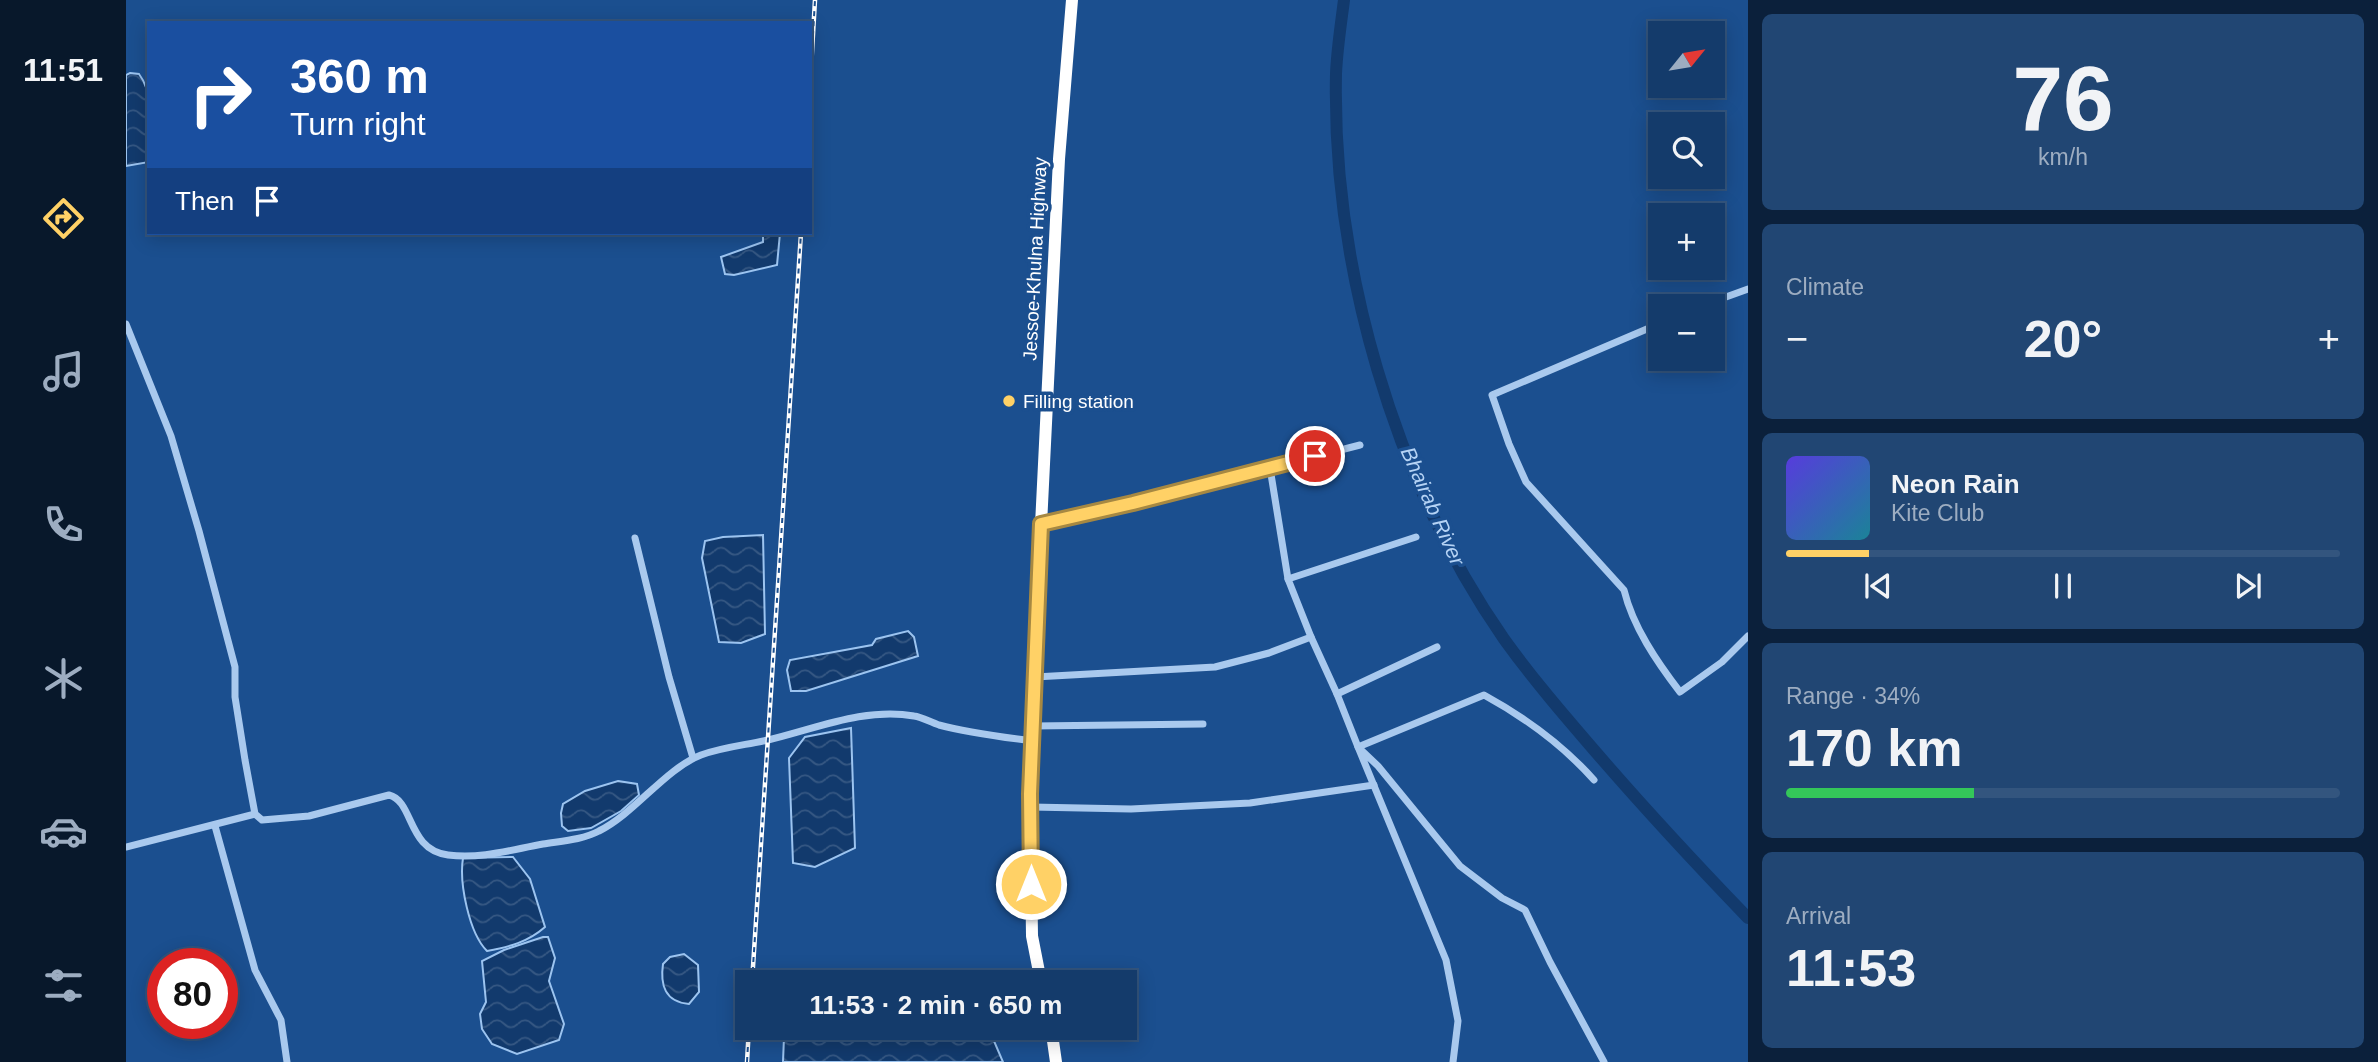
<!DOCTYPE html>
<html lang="en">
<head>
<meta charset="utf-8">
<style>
  body { margin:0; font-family:Arial,sans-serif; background:#214673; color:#f1f3f6; height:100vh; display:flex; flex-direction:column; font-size:26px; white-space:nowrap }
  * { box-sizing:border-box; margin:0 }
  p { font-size:23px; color:#9dadc1 }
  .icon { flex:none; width:38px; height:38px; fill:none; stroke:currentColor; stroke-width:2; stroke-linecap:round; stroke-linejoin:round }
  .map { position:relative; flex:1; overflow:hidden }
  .details { display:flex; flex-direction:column; gap:14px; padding:14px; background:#0b203b; width:630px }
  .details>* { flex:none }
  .guide { position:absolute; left:21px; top:21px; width:665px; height:214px; border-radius:0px; box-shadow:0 4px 18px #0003,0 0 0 2px #33557e; background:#1a4fa0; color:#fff; overflow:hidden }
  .needle { width:46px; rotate:60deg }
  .buttons { position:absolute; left:1522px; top:21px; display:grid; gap:14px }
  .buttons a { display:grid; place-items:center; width:77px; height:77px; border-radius:0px; background:#143b6b; box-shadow:0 4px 18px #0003,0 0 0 2px #33557e; font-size:35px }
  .speed { position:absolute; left:21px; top:948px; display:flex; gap:14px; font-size:35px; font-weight:700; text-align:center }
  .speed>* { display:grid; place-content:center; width:91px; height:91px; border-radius:50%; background:#143b6b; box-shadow:0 4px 18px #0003,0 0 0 2px #33557e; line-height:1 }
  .speed .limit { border:10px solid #d22; background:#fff; color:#111 }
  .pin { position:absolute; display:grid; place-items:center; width:60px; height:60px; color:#fff; margin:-30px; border:4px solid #fff; border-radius:50%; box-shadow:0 2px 7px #0007 }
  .me { position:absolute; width:77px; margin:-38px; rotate:0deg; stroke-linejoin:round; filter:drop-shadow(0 0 5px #0008) }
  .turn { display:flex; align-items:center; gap:24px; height:147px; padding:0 28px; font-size:32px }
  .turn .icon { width:91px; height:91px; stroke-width:2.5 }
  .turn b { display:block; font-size:49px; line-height:60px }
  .then { display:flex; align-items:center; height:66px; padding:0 28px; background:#0003; gap:14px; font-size:26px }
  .big { font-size:52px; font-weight:700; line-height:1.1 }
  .details .tile { flex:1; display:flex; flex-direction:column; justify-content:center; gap:10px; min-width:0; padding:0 24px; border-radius:10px; background:#214673 }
  .details .dial { align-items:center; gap:0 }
  .dial b { font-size:91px; line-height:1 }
  .song { display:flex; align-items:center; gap:21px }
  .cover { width:84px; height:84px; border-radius:10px; background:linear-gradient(135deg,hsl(250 70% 55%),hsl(190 70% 35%)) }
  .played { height:7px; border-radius:4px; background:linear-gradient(90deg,#ffd166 15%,#33557e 15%) }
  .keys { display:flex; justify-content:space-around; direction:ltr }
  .heat { display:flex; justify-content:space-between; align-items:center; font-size:38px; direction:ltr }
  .charge { height:10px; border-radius:5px; background:linear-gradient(90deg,#34c759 34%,#33557e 0) }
  .trip { position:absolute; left:609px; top:970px; width:402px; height:70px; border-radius:0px; background:#143b6b; box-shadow:0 4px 18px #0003,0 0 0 2px #33557e; font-weight:700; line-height:70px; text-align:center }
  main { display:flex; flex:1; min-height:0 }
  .menu { display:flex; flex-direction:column; width:126px; justify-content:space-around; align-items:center; background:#08182b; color:#9dadc1 }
  .menu .icon { width:49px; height:49px }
  .menu .selected { color:#ffd166 }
  .menu b { font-size:32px; color:#f1f3f6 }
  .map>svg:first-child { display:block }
  .water { fill:url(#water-waves); stroke:#9cc4f0; stroke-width:2 }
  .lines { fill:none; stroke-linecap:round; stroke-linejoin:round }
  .river { stroke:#123a6d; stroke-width:12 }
  .street { stroke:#a9c9ee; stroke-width:7 }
  .highway { stroke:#fff; stroke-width:12 }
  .rail-casing { stroke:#fff; stroke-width:4.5 }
  .rail { stroke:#1b4f8f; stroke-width:2; stroke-dasharray:5; stroke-linecap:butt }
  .route-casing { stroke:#a68842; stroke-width:18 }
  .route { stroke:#ffd166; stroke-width:12 }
  .poi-dot { fill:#ffd166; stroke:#1b4f8f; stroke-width:2.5 }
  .labels { text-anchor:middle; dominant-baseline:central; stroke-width:7; stroke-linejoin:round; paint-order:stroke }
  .street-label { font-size:19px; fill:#fff; stroke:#1b4f8f }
  .poi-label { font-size:19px; fill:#fff; stroke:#1b4f8f; text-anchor:start }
  .water-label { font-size:21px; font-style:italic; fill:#b5d3f5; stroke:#1b4f8f }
</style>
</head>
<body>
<main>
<nav class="menu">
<b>11:51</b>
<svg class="icon selected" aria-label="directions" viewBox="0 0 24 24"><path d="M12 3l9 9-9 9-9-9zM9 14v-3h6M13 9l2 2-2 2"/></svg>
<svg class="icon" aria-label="music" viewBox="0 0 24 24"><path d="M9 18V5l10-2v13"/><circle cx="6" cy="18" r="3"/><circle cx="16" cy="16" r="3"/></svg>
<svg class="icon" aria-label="phone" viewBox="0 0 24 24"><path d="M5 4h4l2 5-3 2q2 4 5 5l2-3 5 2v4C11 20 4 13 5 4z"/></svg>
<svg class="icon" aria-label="climate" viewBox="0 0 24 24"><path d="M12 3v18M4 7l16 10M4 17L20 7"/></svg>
<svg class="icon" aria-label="car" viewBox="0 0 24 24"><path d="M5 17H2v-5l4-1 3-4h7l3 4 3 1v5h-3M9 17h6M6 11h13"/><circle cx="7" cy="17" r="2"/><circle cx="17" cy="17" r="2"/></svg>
<svg class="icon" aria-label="filters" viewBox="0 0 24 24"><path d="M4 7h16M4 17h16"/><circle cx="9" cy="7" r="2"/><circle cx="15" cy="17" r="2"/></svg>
</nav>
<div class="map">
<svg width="1622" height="1062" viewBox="0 0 1622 1062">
  <defs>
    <pattern id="water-waves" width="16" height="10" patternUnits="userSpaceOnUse" patternTransform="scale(1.75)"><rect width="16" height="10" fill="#123a6d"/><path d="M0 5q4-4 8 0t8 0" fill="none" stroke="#365883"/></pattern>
  </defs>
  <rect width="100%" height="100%" fill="#1b4f8f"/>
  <g class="water">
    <path d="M4 73 13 74C30 96 23 136 23 162L0 166V75Z"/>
    <polygon points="637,233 654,233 651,265 608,275 599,274 595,257 637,242"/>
    <polygon points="637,535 639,634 615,643 593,642 576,558 579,541 597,537"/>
    <polygon points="782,631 788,637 792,656 680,691 665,691 661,670 664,660 746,645 750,639"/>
    <polygon points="725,728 729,848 689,867 667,863 663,758 679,737"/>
    <polygon points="492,781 511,784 513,795 495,811 465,828 442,831 436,826 435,813 437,804 459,791"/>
    <path d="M387 857 404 879 419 927C402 942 383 947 361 951 343 933 333 883 337 858Z"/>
    <polygon points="417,937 422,937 429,958 423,981 438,1024 433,1040 391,1054 366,1044 356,1029 354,1014 360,1002 356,961 378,950"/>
    <path d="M558 954 572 965 573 992 563 1004C539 1002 534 985 537 964L544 957Z"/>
    <polygon points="718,1027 862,1027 877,1062 657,1062 658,1037"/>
  </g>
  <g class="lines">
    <path class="river" d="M1218 0C1215 24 1211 49 1210 74 1206 266 1268 481 1378 639 1406 678 1437 714 1468 750 1518 808 1569 863 1622 918"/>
    <g class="street">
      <polyline points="1575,306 1622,289"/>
      <path d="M1535 323 1366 395 1383 444 1400 482 1498 590C1507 627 1531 662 1554 692L1596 662 1622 636"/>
      <path d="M0 324 45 436 73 531 109 667V697L119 760 129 814 136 820 183 816 263 795C288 801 281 850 322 855 356 859 384 850 417 844 435 841 456 840 473 831 509 813 539 769 575 755 597 747 620 745 642 740 689 729 739 707 788 716 796 717 804 722 813 725 843 733 876 737 907 741"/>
      <polyline points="1144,468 1234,445"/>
      <polyline points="915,525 1144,468 1162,579"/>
      <polyline points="509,538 543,677 567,758"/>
      <polyline points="1185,637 1211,694 1311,647"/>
      <polyline points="909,677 1089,667 1143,653 1185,637 1162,579 1290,537"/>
      <path d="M1211 694 1232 747 1358 695C1400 718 1436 744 1468 780"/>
      <polyline points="907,726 1077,724"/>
      <polyline points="905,807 1005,809 1124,803 1248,785"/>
      <polyline points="89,826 129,970 155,1020 161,1062"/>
      <polyline points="0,847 129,814"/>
      <polyline points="1327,1062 1332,1021 1320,960 1232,747 1252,766 1334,866 1376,898 1399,910 1424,962 1478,1062"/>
    </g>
    <g class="highway">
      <polyline points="915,982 906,936 904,794 915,525 933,159 946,0"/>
      <polyline points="925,1027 930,1062"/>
    </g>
    <g class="rail-casing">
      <g id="rail">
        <polyline points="684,86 689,0"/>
        <polyline points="626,982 675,233"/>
        <polyline points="621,1062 623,1027"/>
      </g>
    </g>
    <use href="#rail" class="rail"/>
  </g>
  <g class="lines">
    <g class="route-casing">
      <polyline id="route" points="905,884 904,794 915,524 1007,503 1189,456"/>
    </g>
    <use href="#route" class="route"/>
  </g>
  <circle class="poi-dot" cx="883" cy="401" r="7"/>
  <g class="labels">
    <g class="street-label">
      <text transform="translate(909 259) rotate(-87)">Jessoe-Khulna Highway</text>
    </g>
    <g class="poi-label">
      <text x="897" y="401">Filling station</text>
    </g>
    <g class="water-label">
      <text transform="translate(1307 506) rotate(66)">Bhairab River</text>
    </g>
  </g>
</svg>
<div class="buttons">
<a><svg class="needle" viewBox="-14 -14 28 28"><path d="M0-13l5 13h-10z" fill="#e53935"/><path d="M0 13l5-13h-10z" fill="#9dadc1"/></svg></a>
<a><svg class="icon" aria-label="search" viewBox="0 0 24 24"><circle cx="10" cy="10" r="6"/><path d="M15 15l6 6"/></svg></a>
<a>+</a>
<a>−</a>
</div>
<div class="speed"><div class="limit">80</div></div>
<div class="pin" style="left:1189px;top:456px;background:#d93025"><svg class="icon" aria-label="arrive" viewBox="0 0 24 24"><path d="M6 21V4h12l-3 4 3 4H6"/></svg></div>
<svg class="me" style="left:905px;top:884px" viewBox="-20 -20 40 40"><circle r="17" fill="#ffd166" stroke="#fff" stroke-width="3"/><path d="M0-11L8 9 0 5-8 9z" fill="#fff"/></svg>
<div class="trip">11:53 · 2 min · 650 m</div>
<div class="guide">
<div class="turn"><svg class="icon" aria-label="right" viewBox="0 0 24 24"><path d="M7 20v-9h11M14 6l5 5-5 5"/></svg><div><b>360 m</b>Turn right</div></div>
<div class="then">Then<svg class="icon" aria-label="arrive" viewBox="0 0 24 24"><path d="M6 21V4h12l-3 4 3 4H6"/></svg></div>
</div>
</div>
<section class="details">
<div class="tile dial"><b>76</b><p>km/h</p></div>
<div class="tile"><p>Climate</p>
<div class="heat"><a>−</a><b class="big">20°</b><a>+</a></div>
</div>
<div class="tile">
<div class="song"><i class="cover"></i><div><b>Neon Rain</b><p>Kite Club</p></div></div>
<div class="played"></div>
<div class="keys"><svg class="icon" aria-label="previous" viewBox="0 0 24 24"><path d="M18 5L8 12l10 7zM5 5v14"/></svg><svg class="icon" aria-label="pause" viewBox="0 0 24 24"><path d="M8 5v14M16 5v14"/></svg><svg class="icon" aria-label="next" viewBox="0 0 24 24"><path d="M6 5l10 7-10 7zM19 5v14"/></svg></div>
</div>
<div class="tile"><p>Range · 34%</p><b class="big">170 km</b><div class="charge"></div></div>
<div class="tile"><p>Arrival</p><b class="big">11:53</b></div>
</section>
</main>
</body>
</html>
